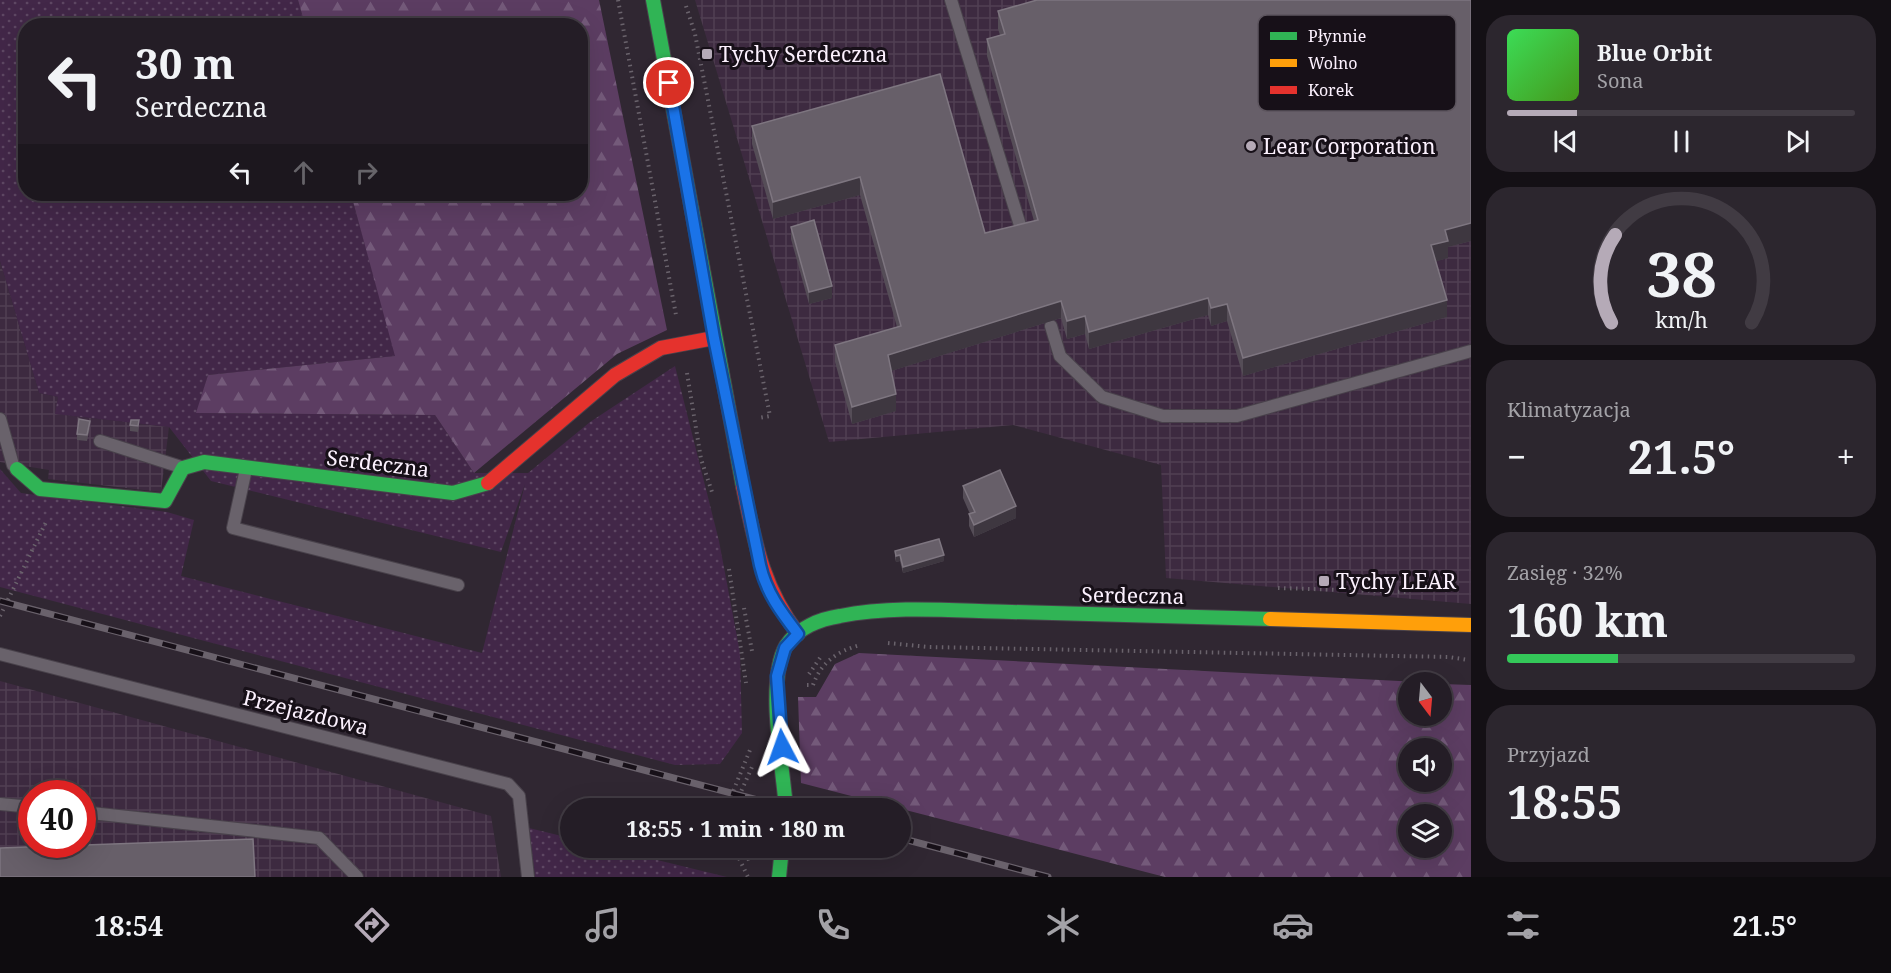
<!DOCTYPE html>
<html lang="pl">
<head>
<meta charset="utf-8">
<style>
  body { margin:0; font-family:"Noto Serif",serif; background:#2c262e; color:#f1f3f6; height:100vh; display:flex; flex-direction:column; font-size:22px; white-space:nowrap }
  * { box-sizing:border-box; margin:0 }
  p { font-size:20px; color:#a3a2a7 }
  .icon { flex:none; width:33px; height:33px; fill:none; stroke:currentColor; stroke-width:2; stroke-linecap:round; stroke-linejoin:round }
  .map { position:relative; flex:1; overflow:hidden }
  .drawer { display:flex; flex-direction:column; gap:15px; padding:15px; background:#141015; width:420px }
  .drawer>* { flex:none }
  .top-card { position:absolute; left:18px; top:18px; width:570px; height:183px; border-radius:24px; box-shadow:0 6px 24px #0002,0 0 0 2px #413b43; background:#241d26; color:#f1f3f6; overflow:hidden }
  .needle { width:39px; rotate:164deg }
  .controls { position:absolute; left:1398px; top:672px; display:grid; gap:12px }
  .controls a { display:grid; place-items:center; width:54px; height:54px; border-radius:50%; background:#241d26; box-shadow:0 6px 24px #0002,0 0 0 2px #413b43; font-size:30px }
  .speed { position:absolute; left:18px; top:780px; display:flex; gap:12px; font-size:30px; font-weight:700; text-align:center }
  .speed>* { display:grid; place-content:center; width:78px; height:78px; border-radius:50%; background:#241d26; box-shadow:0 6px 24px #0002,0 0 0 2px #413b43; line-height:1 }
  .speed .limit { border:9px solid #d22; background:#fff; color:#111 }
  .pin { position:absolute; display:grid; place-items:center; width:51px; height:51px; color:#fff; margin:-26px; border:3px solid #fff; border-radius:50%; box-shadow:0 2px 6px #0007 }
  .me { position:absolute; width:66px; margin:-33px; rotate:356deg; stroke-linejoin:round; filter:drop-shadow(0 0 4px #0008) }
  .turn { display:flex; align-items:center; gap:21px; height:126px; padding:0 18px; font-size:27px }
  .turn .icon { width:78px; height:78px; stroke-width:2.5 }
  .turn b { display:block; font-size:42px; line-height:51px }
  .lanes { display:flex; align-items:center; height:57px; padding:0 18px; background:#0003; justify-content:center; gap:30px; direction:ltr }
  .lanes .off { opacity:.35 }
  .big { font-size:45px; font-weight:700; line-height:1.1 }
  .drawer .card { flex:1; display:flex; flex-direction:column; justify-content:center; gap:9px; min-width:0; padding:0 21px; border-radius:24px; background:#2c262e }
  .drawer .dial { align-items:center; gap:0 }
  .dial svg { height:156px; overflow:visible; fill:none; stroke:#413b43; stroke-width:7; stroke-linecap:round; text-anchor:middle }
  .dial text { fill:#f1f3f6; stroke:none }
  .song { display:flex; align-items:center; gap:18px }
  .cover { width:72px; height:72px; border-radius:9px; background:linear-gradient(135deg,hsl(130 70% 55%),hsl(100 70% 35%)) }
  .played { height:6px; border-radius:3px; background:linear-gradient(90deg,#b5aab7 20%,#413b43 20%) }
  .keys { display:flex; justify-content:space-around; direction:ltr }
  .heat { display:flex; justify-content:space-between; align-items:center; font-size:33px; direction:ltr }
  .charge { height:9px; border-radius:4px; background:linear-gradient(90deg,#34c759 32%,#413b43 0) }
  .trip { position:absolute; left:560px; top:798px; width:351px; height:60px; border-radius:30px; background:#241d26; box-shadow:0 6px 24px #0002,0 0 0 2px #413b43; font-weight:700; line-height:60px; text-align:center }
  .tab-bar { display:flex; height:96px; justify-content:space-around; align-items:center; background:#0e0c0f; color:#a3a2a7 }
  .tab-bar .icon { width:42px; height:42px }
  .tab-bar .selected { color:#b5aab7 }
  .tab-bar b { font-size:27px; color:#f1f3f6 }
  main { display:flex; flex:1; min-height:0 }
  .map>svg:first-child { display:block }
  .industrial { fill:url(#industrial-grid); fill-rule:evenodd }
  .grass { fill:url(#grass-dots) }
  .forest { fill:url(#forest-firs); fill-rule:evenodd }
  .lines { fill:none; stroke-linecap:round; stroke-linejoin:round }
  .lane-casing { stroke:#49424b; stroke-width:14 }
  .fast-casing { stroke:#49424b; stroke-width:16 }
  .slow-casing { stroke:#49424b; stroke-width:16 }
  .jam-casing { stroke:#49424b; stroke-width:16 }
  .path { stroke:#6a636c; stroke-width:4; stroke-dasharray:1.5 4.5; stroke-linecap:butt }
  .lane { stroke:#69626b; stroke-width:12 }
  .fast { stroke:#30b455; stroke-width:14 }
  .slow { stroke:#ff9f0a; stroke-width:14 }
  .jam { stroke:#e5322d; stroke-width:14 }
  .rail-casing { stroke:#6a626c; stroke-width:7 }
  .rail { stroke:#171018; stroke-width:4.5; stroke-dasharray:14; stroke-linecap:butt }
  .wall { fill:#554d57 }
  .shaded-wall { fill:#3e3740 }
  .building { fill:#675f69; stroke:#7e7680; stroke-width:1.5 }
  .route-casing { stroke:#114b97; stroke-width:15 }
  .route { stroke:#1a73e8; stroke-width:10 }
  .poi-dot { fill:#b5aab7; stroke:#171018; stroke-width:2 }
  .labels { text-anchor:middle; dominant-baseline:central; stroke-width:6; stroke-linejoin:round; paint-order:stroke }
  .poi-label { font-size:21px; fill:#fcf1fe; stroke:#171018; text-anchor:start }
  .street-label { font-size:21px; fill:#fcf1fe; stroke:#171018 }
  .key { fill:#171018; stroke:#5c545d; stroke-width:1.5 }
  .key-label { font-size:16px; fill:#fcf1fe }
</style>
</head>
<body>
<main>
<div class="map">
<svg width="1471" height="877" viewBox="0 0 1471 877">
  <defs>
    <pattern id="industrial-grid" width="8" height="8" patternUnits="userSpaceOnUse" patternTransform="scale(1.5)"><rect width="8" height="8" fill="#3d2a40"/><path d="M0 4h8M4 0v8" fill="none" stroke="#503f53"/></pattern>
    <pattern id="grass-dots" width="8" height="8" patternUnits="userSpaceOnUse" patternTransform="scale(1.5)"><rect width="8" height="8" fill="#422748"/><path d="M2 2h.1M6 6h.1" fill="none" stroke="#5e4763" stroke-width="1.8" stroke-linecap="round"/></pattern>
    <pattern id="forest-firs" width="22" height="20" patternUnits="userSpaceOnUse" patternTransform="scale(1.5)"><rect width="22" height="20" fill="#5c3d62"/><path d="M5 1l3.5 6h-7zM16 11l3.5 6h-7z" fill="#745a7a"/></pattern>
  </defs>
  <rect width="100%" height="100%" fill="#302732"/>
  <g class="industrial">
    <polygon points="695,0 1471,0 1471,604 1166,578 1161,465 1013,425 829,442"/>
    <polygon points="0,261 39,393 58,397 56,414 169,427 161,492 48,479 49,470 0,462"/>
    <path d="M0 681 491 816 501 877H0ZM32 794H82V844H32Z"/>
  </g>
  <g class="grass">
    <polygon points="0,0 298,0 305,25 26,26 26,194 351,194 396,356 208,375 197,413 435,415 474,473 528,473 590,422 675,366 719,541 740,653 742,733 720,764 675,765 0,587 0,469 21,493 167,512 194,520 181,576 482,653 525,484 501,552 211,481 169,427 55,414 58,397 39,393 0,261"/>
    <polygon points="529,828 570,838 570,848 608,848 727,877 535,877"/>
  </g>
  <g class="forest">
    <polygon points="298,0 599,0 667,330 617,354 474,473 435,415 196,413 208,375 395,356 351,194 580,194 580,26 305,25"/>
    <path d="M859 653 1418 682H1408V716H1442V684L1471 685V877H1165L801 783 798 697H816L835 664ZM1408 748H1442V782H1408ZM1408 814H1442V848H1408Z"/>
  </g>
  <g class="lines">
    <g class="lane-casing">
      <g id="lane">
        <polyline points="951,0 1023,235"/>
        <polyline points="1051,326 1060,356 1102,397 1163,416 1237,416 1471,351"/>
        <polyline points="0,419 13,465 16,468"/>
        <polyline points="100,441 181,467"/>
        <polyline points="246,469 233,528 458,585"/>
        <polyline points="0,654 508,784 519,796 528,877"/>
        <polyline points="0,804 32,807"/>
        <polyline points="82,812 319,838 357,877"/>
      </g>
    </g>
    <g class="fast-casing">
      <g id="fast">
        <polyline points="653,0 743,486"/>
        <polyline points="17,469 40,489 165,501 183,468 204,462 453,493 488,483"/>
        <path d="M786 808C783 768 766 681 786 646 797 628 820 619 840 616 895 605 955 611 1012 612 1098 615 1184 617 1270 619"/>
        <polyline points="779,877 782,848"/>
      </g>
    </g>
    <g class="slow-casing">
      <polyline id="slow" points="1270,619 1471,625"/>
    </g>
    <g class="jam-casing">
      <g id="jam">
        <polyline points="488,483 615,375 661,348 714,338"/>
        <path d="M743 486C755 543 762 586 798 634"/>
      </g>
    </g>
    <g class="path">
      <polyline points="618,0 676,315"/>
      <polyline points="686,6 695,34 770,416 758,418"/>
      <polyline points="687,373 701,459 712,492"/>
      <polyline points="729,569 746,683"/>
      <polyline points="1278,588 1409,592"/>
      <polyline points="744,608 752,651"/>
      <polyline points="0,616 47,520"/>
      <polyline points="888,643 929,647 1449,657 1469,660"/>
      <polyline points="809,674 822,655"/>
      <path d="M807 685H813C821 662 838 651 860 645"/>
      <polyline points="729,808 732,794 750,750"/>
      <polyline points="738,808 739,796 752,767"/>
      <polyline points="734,848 748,877"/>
      <polyline points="744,848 750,863"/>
    </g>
    <use href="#lane" class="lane"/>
    <use href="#fast" class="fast"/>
    <use href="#slow" class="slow"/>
    <use href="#jam" class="jam"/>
    <g class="rail-casing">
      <g id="rail">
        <polyline points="0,601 788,808"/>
        <polyline points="900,838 1048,877"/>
      </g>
    </g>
    <use href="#rail" class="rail"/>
  </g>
  <g class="wall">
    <polygon points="1471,0 1471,241 1448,247 1448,258 1436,261 1447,317 1243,376 1227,321 1211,326 1208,315 1089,349 1085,334 1067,339 1061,318 891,371 896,411 852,424 835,362 835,345 897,327 860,195 773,219 752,144 752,126 985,233 1034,221 987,56 987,39 1000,35 998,29 998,11"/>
    <polygon points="791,227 832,298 809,304 791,239"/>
    <polygon points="130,425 139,427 138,432 130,431"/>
    <polygon points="90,428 87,441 77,440 77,434"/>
    <polygon points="963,486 1016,518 974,537 969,526 969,514 970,514 963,498"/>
    <polygon points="895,551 944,561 903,573 900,561 896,562 895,558"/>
  </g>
  <g class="shaded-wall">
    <polygon points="860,177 860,195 773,219 773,202"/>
    <polygon points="1471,223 1471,241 1448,247 1448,258 1431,263 1431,245 1445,230"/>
    <polygon points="832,286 832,298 809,304 809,292"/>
    <polygon points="1208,298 1208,315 1089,349 1089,332"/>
    <polygon points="1447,300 1447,317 1243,376 1243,358"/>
    <polygon points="1061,301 1061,318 888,372 888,355"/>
    <polygon points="1227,304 1227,321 1211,326 1211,308"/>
    <polygon points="1085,316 1085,334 1067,339 1067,321"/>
    <polygon points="896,394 896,411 852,424 852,407"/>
    <polygon points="1016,506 1016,518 974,537 974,525"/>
    <polygon points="900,555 900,561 896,562 896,556"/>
    <polygon points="944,555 944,561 903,573 903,567"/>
  </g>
  <g class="building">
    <polygon points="1037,0 1471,0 1471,223 1445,230 1448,241 1431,245 1447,300 1243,358 1227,304 1211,308 1208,298 1089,332 1085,316 1067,321 1061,301 888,355 896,394 852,407 835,345 901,326 860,177 773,202 752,126 940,74 985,233 1038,220 987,39 1005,34 998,11"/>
    <polygon points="814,220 832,286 809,292 791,227"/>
    <polygon points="79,419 90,421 87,435 77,434"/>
    <polygon points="131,420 139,420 138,426 130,425"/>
    <polygon points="1000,470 1016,506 974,525 969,514 975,512 963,486"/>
    <polygon points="939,539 944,555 903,567 900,555 896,556 895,551"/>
    <polygon points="253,839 255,877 0,877 0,848"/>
  </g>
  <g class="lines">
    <g class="route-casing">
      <path id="route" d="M669 83 714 338 760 565C766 592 781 612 798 634L785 648 777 676 782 747"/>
    </g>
    <use href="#route" class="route"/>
  </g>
  <g class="poi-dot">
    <rect x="701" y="48" width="12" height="12" rx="3"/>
    <circle cx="1251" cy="146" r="6"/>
    <rect x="1318" y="575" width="12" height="12" rx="3"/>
  </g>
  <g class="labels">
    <g class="poi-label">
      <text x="719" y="54">Tychy Serdeczna</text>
      <text x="1263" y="146">Lear Corporation</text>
      <text x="1336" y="581">Tychy LEAR</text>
    </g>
    <g class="street-label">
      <text transform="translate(378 463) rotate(7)">Serdeczna</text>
      <text transform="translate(1133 595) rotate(1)">Serdeczna</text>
      <text transform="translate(306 712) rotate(14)">Przejazdowa</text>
    </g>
  </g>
  <rect x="1258" y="15" width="198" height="96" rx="9" class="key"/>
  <rect x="1270" y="32" width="27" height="8" fill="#30b455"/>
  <rect x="1270" y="59" width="27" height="8" fill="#ff9f0a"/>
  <rect x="1270" y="86" width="27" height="8" fill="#e5322d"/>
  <g class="key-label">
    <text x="1308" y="42">Płynnie</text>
    <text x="1308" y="69">Wolno</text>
    <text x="1308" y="96">Korek</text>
  </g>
</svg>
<div class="controls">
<a><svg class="needle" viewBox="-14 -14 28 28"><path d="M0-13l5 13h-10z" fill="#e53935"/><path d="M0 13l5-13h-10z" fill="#a3a2a7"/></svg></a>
<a><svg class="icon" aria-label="sound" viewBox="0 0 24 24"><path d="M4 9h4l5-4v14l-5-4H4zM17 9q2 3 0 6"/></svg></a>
<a><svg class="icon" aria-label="layers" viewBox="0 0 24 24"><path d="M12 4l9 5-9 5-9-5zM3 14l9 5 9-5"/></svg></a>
</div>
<div class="speed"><div class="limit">40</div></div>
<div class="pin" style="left:669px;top:83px;background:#d93025"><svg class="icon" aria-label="arrive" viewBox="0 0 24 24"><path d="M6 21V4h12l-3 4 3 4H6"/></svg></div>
<svg class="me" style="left:782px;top:747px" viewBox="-20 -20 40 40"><path d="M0-17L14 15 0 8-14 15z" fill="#1a73e8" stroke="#fff" stroke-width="4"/></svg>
<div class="trip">18:55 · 1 min · 180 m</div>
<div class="top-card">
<div class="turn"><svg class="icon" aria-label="left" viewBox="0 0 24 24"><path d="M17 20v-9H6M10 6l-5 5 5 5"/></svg><div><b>30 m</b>Serdeczna</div></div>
<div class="lanes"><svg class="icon" aria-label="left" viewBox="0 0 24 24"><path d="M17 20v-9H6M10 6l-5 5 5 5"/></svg><svg class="icon off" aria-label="ahead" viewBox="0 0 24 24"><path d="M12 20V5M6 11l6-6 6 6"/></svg><svg class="icon off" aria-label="right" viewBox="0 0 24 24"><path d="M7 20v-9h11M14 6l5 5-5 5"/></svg></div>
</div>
</div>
<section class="drawer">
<div class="card">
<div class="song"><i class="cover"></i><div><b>Blue Orbit</b><p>Sona</p></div></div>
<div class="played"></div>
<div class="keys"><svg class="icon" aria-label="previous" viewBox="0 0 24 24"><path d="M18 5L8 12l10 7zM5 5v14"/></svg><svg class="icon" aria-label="pause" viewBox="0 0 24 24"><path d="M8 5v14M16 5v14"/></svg><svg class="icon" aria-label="next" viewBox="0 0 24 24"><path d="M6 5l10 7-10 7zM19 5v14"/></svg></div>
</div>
<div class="card dial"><svg viewBox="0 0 100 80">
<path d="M14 69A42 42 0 1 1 86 69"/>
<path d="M14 69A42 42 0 0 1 16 24" stroke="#b5aab7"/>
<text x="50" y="56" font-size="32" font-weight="700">38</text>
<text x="50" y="72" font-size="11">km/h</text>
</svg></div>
<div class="card"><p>Klimatyzacja</p>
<div class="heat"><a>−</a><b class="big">21.5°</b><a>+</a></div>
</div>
<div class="card"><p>Zasięg · 32%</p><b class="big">160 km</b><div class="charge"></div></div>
<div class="card"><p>Przyjazd</p><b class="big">18:55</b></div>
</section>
</main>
<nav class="tab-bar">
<b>18:54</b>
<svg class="icon selected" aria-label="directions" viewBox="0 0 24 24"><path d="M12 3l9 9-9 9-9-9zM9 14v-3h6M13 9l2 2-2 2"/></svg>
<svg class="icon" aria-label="music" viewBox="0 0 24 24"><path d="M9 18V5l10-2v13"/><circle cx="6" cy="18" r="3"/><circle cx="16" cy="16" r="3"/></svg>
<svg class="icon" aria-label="phone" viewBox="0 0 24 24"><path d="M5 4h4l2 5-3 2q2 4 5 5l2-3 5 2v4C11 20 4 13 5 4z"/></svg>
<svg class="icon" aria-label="climate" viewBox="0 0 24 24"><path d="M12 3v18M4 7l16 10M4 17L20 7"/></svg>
<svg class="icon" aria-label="car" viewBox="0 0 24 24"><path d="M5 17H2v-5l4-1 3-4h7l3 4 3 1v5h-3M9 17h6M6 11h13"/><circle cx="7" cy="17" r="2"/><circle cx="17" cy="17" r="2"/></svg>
<svg class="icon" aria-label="filters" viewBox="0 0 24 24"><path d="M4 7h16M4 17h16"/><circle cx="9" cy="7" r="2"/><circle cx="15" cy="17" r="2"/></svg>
<b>21.5°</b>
</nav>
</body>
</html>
